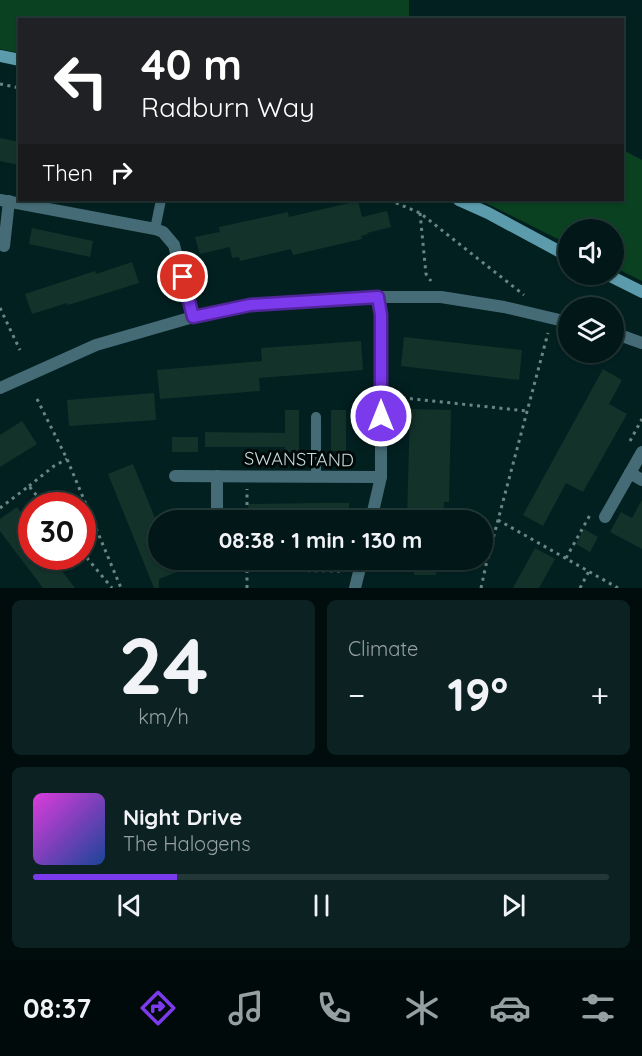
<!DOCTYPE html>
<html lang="en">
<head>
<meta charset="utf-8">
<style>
  body { margin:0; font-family:Quicksand,sans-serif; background:#0c2121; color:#f1f3f6; height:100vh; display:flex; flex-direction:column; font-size:22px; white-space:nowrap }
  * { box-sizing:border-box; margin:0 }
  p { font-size:20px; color:#96a0a2 }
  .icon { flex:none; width:33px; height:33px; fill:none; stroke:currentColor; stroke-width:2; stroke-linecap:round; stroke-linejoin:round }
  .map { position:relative; height:588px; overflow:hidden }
  .panel { display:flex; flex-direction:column; gap:12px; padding:12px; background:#010d0d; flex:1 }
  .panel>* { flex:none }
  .top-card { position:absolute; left:18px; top:18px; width:606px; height:183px; border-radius:0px; box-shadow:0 2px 4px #0004,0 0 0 2px #233737; background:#202124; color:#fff; overflow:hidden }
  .tools { position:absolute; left:558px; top:219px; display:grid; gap:12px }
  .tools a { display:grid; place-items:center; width:66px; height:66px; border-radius:50%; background:#021818; box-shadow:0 2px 4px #0004,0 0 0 2px #233737; font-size:30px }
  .speed { position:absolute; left:18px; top:492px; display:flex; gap:12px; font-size:30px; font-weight:700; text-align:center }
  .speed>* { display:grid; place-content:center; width:78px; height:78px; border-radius:50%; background:#021818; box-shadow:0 2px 4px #0004,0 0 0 2px #233737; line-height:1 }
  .speed .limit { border:9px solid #d22; background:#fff; color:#111 }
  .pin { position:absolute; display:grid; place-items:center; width:51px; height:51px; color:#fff; margin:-26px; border:3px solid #fff; border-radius:50%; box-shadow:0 2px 6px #0007 }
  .me { position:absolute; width:66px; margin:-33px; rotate:0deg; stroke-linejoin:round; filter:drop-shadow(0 0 4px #0008) }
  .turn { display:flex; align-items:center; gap:21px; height:126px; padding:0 24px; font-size:27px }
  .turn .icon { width:78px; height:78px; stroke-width:2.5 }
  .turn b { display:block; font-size:42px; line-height:51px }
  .then { display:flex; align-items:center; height:57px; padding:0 24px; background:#0003; gap:12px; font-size:22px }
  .big { font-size:45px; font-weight:700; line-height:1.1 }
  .panel .tile { flex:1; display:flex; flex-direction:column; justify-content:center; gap:9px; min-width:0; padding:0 21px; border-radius:9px; background:#0c2121 }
  .panel .dial { align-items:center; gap:0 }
  .dial b { font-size:78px; line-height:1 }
  .song { display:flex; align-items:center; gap:18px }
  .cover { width:72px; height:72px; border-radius:9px; background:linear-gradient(135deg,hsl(300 70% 55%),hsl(220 70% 35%)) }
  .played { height:6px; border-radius:3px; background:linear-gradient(90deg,#7c3aed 25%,#233737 25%) }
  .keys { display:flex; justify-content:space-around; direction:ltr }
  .heat { display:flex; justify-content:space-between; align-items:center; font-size:33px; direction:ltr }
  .panel .tiles { flex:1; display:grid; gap:12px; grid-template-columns:1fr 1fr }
  .tile:last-child { grid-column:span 2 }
  .trip { position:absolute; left:148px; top:510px; width:345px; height:60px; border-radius:30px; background:#021818; box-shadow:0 2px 4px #0004,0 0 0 2px #233737; font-weight:700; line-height:60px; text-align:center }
  .tab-bar { display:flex; height:96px; justify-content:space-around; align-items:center; background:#010a0a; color:#96a0a2 }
  .tab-bar .icon { width:42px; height:42px }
  .tab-bar .selected { color:#7c3aed }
  .tab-bar b { font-size:27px; color:#f1f3f6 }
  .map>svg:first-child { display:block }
  .green { fill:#0a4120 }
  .building { fill:#13322a }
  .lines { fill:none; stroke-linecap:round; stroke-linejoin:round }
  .path { stroke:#6c8484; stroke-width:3; stroke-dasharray:3 4.5; stroke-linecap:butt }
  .lane { stroke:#456c76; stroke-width:10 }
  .street { stroke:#456c76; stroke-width:12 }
  .secondary { stroke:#5b9bab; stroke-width:12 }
  .route-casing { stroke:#51269a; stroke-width:15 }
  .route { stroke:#7c3aed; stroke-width:10 }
  .labels { text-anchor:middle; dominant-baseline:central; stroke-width:6; stroke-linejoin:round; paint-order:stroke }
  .street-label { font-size:18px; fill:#c9dcdc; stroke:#000808 }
</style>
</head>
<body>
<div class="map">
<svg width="642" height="588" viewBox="0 0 642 588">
  <rect width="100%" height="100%" fill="#032020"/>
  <g class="green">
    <polygon points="0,0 409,0 409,19 20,20 19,53 0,49"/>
    <polygon points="623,150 642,160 642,281 614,267 614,230 568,230 568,244 480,200 622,200"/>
  </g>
  <g class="building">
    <polygon points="0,138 20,142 20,165 0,161"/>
    <polygon points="358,201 362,217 387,211 391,227 367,233 368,234 361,236 362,239 293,255 291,249 240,261 239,257 232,258 230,247 200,254 195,237 220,232 219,227 288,212 289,217"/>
    <polygon points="32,228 93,241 90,257 29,244"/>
    <polygon points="132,262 139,283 68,305 67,303 32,314 25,294 95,271 96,274"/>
    <polygon points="404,337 522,350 519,380 401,366"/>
    <polygon points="361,341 363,370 259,378 260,391 160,399 157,370 262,361 261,348"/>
    <polygon points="603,369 622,380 609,404 627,414 583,492 566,483 543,526 523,515"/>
    <polygon points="154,393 156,420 69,426 67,400"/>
    <polygon points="410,409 451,410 449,502 444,502 443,520 407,520"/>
    <polygon points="285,410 299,410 299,452 285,452 285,447 205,447 205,432 285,433"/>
    <rect x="331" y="410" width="15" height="41"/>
    <polygon points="22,421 37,444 0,467 0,435"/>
    <rect x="172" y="437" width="26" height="15"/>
    <polygon points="133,464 159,528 159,560 172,560 177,572 159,579 159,588 154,588 108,474"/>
    <polygon points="642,500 642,549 610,532 621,512 632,518"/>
    <polygon points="320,503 349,503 349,520 249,520 248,504"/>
    <polygon points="17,507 32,527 32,556 69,556 58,566 75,588 43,588 0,531 0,519"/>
    <polygon points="584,529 598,537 590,552 576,544"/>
    <polygon points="535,548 555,559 539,588 513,588"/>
    <polygon points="414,560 437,560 436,575 414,575"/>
  </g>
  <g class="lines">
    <g class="path">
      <polyline points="0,84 20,88"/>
      <polyline points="389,200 420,213 524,295"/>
      <polyline points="420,213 426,274 431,281"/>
      <polyline points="0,308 20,350"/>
      <polyline points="395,397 527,411"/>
      <polyline points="37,399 67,459 121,588"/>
      <polyline points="630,441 642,419"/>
      <polyline points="29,486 54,466 67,459"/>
      <polyline points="0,508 29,486 45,506"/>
      <polyline points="247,520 247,489"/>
      <polyline points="498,520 618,588"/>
      <polyline points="82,552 112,588"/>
      <polyline points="566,558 590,515"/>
      <polyline points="247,570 344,571"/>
      <polyline points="247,588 247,560"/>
      <polyline points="481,588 486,565 548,333"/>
      <polyline points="580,588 589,571"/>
    </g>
    <g class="lane">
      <polyline points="155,229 161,200"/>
      <polyline points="316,477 316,417"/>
    </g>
    <g class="street">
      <polyline points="0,200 155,229 163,232 174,245 193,317"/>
      <polyline points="4,246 9,201"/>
      <polyline points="614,333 642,343"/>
      <polyline points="0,388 96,345 193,317 250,305 378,297 441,297 504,307 568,322"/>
      <polyline points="630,473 642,452"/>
      <polyline points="175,476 381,477"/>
      <polyline points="217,476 217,520"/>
      <polyline points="605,517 630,473 642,480"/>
      <polyline points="371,520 381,477 381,315 378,297"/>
      <polyline points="355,588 362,560"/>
    </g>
    <g class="secondary">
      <polyline points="0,56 20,60"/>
      <polyline points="459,200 488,213 568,256"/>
      <polyline points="606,274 642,292"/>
    </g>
  </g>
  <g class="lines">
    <g class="route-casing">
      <polyline id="route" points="183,277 193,317 250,305 378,297 381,315 381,416"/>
    </g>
    <use href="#route" class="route"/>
  </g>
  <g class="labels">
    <g class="street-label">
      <text transform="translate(299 459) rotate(1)">SWANSTAND</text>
    </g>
  </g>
</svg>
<div class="tools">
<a><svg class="icon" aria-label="sound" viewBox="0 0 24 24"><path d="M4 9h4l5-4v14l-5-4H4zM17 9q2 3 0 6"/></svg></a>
<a><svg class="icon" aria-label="layers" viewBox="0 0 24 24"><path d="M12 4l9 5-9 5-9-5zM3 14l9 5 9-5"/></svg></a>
</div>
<div class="speed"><div class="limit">30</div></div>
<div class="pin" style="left:183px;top:277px;background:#d93025"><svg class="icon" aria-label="arrive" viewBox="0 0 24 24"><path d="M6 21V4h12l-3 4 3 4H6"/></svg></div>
<svg class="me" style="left:381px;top:416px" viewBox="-20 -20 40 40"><circle r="17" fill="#7c3aed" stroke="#fff" stroke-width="3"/><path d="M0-11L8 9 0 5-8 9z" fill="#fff"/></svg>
<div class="trip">08:38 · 1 min · 130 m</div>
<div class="top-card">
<div class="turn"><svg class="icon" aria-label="left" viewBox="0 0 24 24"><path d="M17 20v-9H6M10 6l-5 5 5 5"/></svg><div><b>40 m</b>Radburn Way</div></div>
<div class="then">Then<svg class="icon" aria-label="right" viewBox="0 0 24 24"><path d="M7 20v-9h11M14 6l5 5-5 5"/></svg></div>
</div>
</div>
<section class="panel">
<div class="tiles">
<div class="tile dial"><b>24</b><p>km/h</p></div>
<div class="tile"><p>Climate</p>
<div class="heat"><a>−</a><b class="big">19°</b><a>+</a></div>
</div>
<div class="tile">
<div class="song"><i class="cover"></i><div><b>Night Drive</b><p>The Halogens</p></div></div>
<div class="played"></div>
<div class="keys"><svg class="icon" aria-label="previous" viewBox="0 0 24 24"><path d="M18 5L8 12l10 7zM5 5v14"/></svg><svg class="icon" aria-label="pause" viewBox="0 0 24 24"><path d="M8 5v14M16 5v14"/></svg><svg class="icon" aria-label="next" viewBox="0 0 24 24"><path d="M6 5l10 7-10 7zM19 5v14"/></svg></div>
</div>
</div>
</section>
<nav class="tab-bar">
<b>08:37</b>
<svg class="icon selected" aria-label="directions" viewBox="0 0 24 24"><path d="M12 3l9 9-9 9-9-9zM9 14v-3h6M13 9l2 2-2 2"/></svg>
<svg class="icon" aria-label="music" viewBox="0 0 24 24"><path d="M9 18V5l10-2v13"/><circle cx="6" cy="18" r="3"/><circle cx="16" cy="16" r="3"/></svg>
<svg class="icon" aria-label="phone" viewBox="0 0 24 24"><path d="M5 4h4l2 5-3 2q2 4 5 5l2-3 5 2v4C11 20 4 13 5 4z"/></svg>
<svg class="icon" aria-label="climate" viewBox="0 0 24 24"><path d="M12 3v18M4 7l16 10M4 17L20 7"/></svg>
<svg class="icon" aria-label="car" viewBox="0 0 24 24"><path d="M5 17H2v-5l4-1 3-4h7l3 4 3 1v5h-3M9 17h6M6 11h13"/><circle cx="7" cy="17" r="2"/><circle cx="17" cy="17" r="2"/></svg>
<svg class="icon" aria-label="filters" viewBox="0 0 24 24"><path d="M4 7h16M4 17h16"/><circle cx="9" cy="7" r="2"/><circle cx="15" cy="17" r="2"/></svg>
</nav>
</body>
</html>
